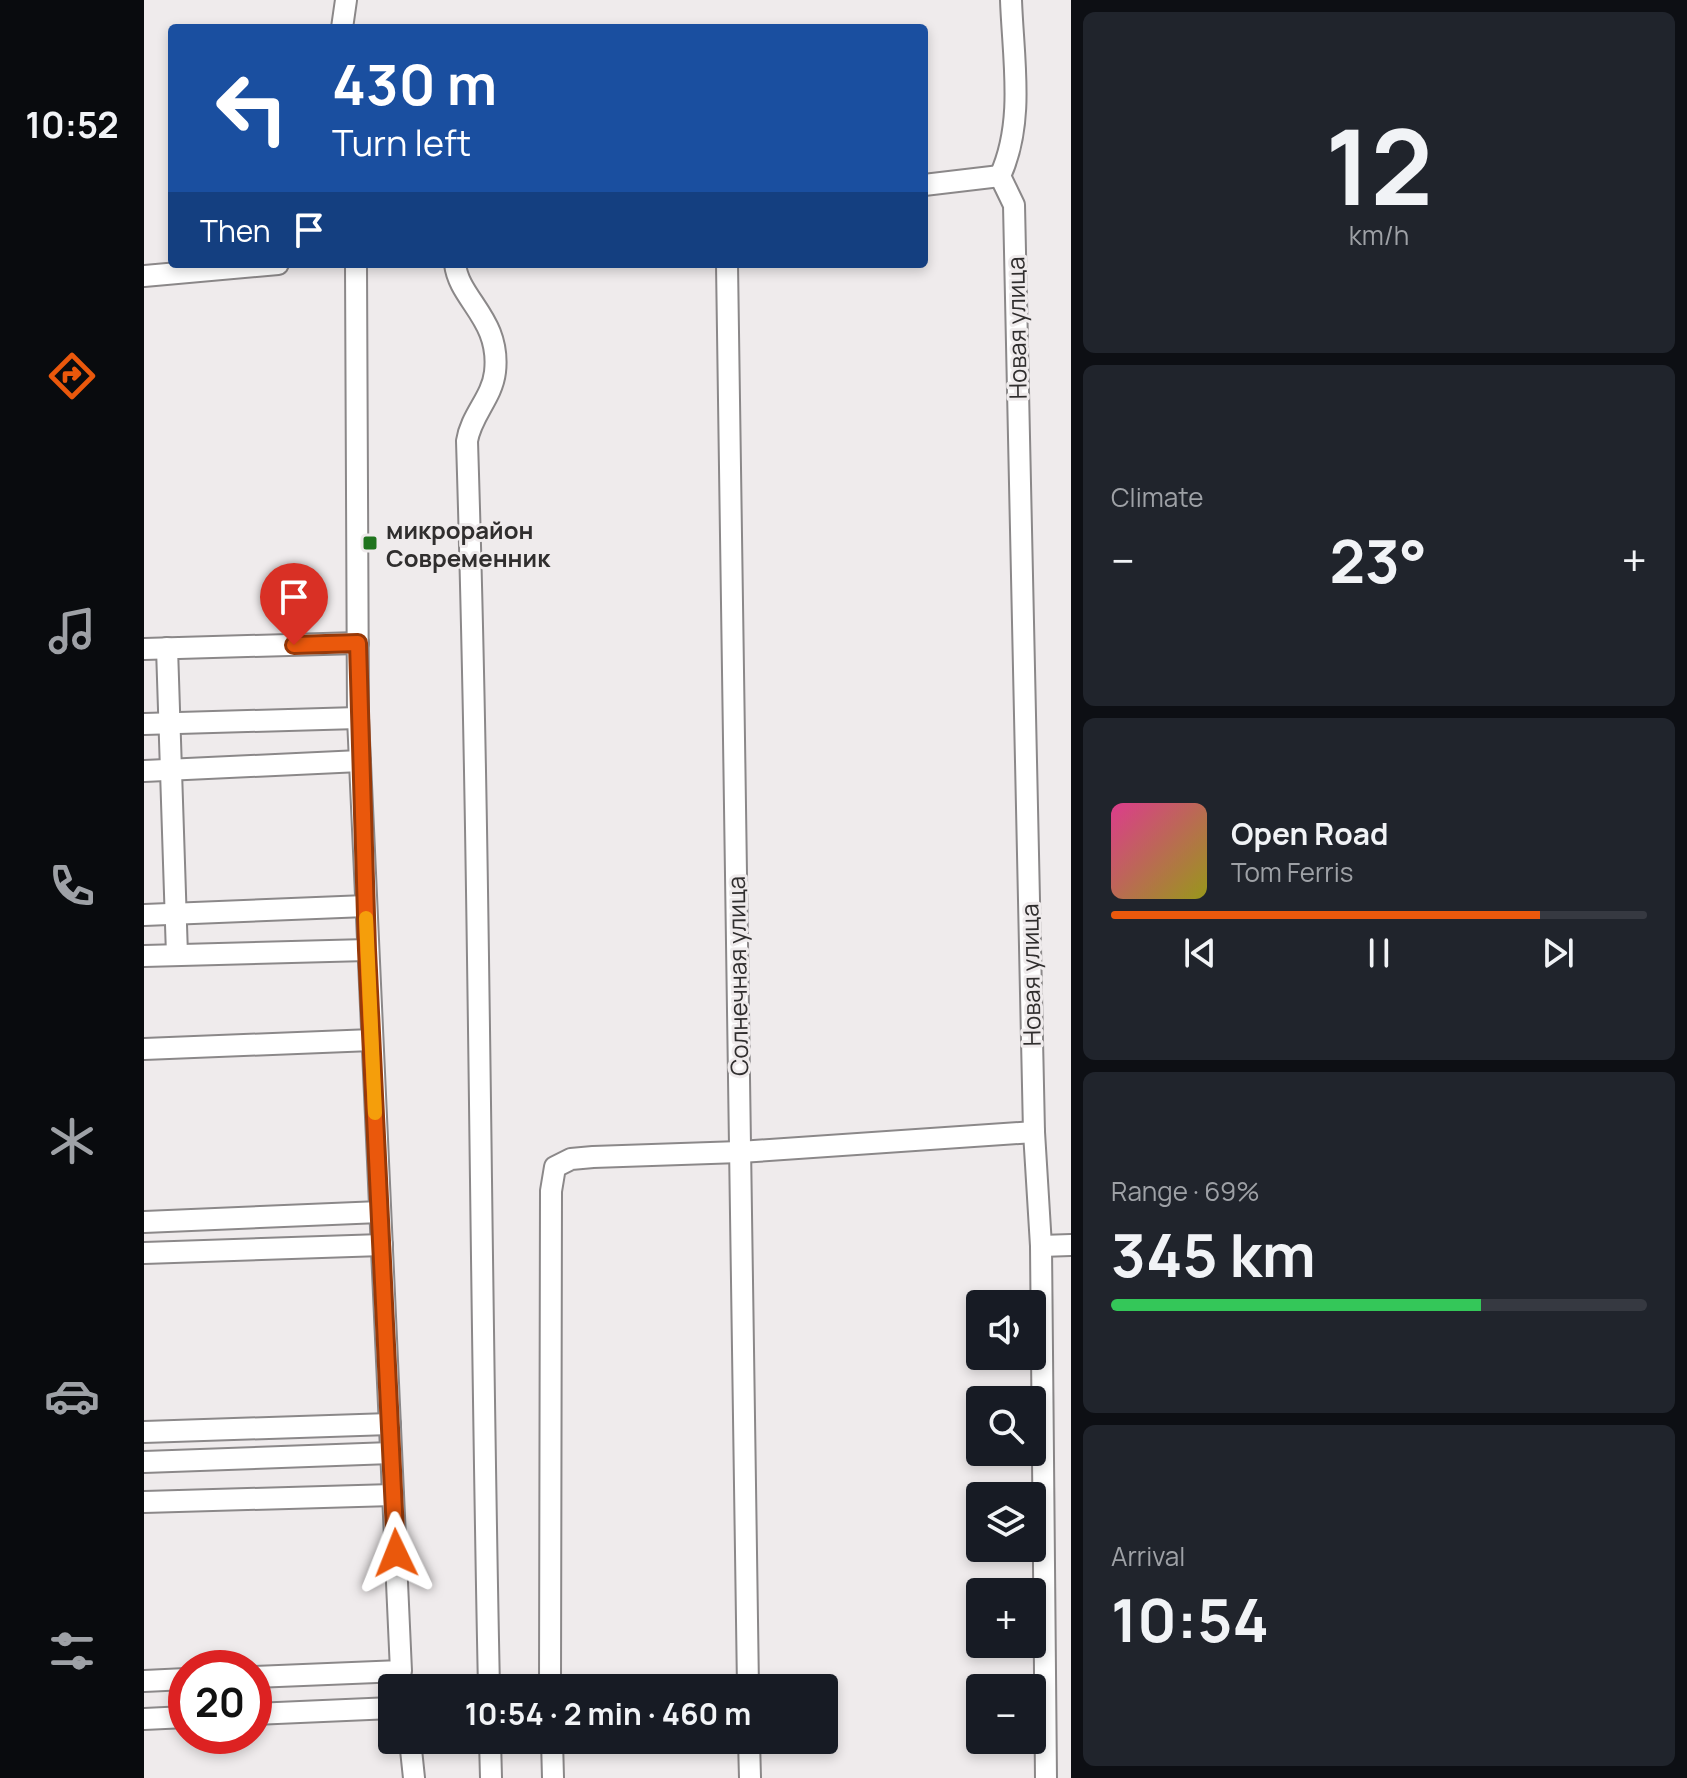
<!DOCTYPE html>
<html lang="en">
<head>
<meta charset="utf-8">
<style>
  body { margin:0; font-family:Manrope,sans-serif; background:#20242c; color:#f1f3f6; height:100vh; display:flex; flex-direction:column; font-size:30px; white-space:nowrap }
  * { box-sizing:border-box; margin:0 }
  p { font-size:26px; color:#9ea1a6 }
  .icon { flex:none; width:44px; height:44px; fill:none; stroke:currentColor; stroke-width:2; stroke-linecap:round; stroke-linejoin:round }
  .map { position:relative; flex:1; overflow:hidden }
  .drawer { display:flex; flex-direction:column; gap:12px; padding:12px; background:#0d0f14; width:616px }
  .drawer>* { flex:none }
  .hud { position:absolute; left:24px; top:24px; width:760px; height:244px; border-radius:8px; box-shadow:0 4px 12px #0003; background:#1a4fa0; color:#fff; overflow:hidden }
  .fabs { position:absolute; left:822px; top:1290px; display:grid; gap:16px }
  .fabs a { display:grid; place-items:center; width:80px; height:80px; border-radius:8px; background:#171b24; box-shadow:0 4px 12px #0003; font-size:40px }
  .speed { position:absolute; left:24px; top:1650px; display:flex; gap:16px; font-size:40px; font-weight:700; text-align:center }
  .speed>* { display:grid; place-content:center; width:104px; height:104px; border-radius:50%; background:#171b24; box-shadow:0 4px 12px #0003; line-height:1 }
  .speed .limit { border:12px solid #d22; background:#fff; color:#111 }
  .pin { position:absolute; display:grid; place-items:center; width:68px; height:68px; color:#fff; margin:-82px -34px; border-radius:50% 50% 50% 0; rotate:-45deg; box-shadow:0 0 8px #0007 }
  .pin .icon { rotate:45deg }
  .me { position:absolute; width:88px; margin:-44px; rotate:358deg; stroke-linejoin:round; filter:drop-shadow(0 0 6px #0008) }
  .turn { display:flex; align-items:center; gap:28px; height:168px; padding:0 32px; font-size:36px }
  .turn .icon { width:104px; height:104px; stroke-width:2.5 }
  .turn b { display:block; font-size:56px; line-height:68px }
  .then { display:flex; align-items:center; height:76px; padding:0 32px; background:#0003; gap:16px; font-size:30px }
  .big { font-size:60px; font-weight:700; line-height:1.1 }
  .drawer .tile { flex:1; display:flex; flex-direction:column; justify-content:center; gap:12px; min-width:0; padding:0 28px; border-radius:12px; background:#20242c }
  .drawer .dial { align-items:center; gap:0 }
  .dial b { font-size:104px; line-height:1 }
  .song { display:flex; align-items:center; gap:24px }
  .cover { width:96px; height:96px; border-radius:12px; background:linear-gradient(135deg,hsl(330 70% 55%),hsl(60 70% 35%)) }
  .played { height:8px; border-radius:4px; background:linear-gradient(90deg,#ea580c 80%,#363941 80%) }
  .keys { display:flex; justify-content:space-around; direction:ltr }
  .heat { display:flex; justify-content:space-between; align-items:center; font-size:44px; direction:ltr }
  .charge { height:12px; border-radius:6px; background:linear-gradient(90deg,#34c759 69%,#363941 0) }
  .trip { position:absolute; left:234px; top:1674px; width:460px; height:80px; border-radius:8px; background:#171b24; box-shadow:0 4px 12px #0003; font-weight:700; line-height:80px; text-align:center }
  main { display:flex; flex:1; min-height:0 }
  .tab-bar { display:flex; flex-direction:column; width:144px; justify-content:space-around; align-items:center; background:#090b0e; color:#9ea1a6 }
  .tab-bar .icon { width:56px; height:56px }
  .tab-bar .selected { color:#ea580c }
  .tab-bar b { font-size:36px; color:#f1f3f6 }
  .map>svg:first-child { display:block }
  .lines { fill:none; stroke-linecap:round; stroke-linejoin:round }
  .minor-casing { stroke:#8b8889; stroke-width:24 }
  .minor { stroke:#fff; stroke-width:20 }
  .route-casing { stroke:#983908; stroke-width:20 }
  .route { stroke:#ea580c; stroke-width:14 }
  .slow { stroke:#f59e0b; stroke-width:14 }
  .poi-dot { fill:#20741e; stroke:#efebec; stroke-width:3 }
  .labels { text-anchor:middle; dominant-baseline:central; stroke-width:6; stroke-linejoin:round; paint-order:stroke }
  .street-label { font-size:24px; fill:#302e2e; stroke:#efebec }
  .poi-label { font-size:24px; font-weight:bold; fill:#302e2e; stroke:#efebec; text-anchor:start }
</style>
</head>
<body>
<main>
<nav class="tab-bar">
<b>10:52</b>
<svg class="icon selected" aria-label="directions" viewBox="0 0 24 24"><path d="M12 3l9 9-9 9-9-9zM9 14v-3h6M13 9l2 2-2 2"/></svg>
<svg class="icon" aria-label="music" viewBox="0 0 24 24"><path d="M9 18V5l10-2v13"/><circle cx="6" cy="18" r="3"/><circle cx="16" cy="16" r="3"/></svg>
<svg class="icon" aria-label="phone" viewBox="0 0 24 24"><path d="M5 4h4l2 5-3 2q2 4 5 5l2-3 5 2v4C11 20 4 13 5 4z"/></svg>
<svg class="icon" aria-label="climate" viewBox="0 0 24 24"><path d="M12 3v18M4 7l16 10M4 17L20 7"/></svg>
<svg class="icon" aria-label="car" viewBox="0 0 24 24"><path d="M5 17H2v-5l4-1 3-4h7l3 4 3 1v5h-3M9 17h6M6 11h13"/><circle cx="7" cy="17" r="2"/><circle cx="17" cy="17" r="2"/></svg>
<svg class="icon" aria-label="filters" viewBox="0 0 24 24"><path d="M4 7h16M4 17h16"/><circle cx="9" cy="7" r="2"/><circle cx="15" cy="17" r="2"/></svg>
</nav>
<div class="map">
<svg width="927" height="1778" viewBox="0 0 927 1778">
  <rect width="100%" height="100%" fill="#efebec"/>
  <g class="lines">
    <g class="minor-casing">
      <g id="minor">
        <polyline points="198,28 202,0"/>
        <polyline points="856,176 870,205 890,1132 897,1246 902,1778"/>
        <path d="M856 176C881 122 869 58 867 0"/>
        <polyline points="780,185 856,176"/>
        <path d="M311 264C315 300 357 319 351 372 348 398 327 415 323 441 336 856 336 1272 345 1688"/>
        <polyline points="583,264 604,1688"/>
        <polyline points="0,276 134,264"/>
        <polyline points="23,648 33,955"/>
        <polyline points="0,649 214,643"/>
        <polyline points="0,724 214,718"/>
        <polyline points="0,771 216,761"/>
        <polyline points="0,915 222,906"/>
        <polyline points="0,956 223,950"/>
        <polyline points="0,1049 228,1040"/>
        <polyline points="0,1222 236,1212"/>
        <polyline points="897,1246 927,1245"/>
        <polyline points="0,1253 238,1245"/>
        <polyline points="0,1432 246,1424"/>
        <polyline points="0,1462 247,1453"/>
        <polyline points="0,1502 249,1495"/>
        <polyline points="110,1677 257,1671 214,718 212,264"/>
        <polyline points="0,1681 42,1679"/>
        <polyline points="406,1688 407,1191 411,1167 427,1159 449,1157 596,1152 890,1132"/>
        <polyline points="110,1714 248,1708"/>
        <polyline points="0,1719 42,1717"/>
        <polyline points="266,1740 270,1778"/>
        <polyline points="346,1740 347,1778"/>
        <polyline points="408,1740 409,1778"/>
        <polyline points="605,1740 606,1778"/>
      </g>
    </g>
    <use href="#minor" class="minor"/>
  </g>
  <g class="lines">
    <g class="route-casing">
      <polyline id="route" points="150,645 214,643 223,950 252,1553"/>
    </g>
    <use href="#route" class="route"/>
    <polyline class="slow" points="222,918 231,1113"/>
  </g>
  <rect class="poi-dot" x="218" y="535" width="16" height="16" rx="4"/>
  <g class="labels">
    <g class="street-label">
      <text transform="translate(872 328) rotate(-91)">Новая улица</text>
      <text transform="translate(886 975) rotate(-91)">Новая улица</text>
      <text transform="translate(593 976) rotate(-91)">Солнечная улица</text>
    </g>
    <g class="poi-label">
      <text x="242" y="529">микрорайон<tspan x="242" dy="28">Современник</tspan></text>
    </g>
  </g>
</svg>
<div class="fabs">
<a><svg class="icon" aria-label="sound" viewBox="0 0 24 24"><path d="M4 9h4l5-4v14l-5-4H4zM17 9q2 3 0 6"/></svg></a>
<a><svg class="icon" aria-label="search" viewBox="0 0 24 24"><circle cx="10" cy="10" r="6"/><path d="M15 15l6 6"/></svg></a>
<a><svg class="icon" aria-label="layers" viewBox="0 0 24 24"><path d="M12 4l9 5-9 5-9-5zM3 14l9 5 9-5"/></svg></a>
<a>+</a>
<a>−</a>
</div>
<div class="speed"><div class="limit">20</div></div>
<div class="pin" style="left:150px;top:645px;background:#d93025"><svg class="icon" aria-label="arrive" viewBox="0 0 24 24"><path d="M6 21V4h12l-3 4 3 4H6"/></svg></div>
<svg class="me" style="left:252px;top:1553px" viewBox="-20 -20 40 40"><path d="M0-17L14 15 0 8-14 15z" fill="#ea580c" stroke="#fff" stroke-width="4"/></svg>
<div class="trip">10:54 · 2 min · 460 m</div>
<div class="hud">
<div class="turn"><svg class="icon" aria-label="left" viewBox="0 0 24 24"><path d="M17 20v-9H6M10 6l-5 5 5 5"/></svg><div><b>430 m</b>Turn left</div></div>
<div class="then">Then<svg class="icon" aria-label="arrive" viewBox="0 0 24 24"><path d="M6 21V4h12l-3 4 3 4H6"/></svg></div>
</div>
</div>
<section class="drawer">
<div class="tile dial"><b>12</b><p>km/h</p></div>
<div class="tile"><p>Climate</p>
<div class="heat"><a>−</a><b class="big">23°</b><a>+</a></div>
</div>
<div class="tile">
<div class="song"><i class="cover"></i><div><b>Open Road</b><p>Tom Ferris</p></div></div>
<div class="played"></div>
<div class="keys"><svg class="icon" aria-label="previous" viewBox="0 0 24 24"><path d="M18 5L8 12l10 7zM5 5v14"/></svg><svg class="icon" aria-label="pause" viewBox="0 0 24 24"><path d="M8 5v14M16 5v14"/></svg><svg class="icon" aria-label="next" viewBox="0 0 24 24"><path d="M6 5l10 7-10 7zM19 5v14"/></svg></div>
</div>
<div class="tile"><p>Range · 69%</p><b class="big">345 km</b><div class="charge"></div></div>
<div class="tile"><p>Arrival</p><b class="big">10:54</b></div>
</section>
</main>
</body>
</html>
